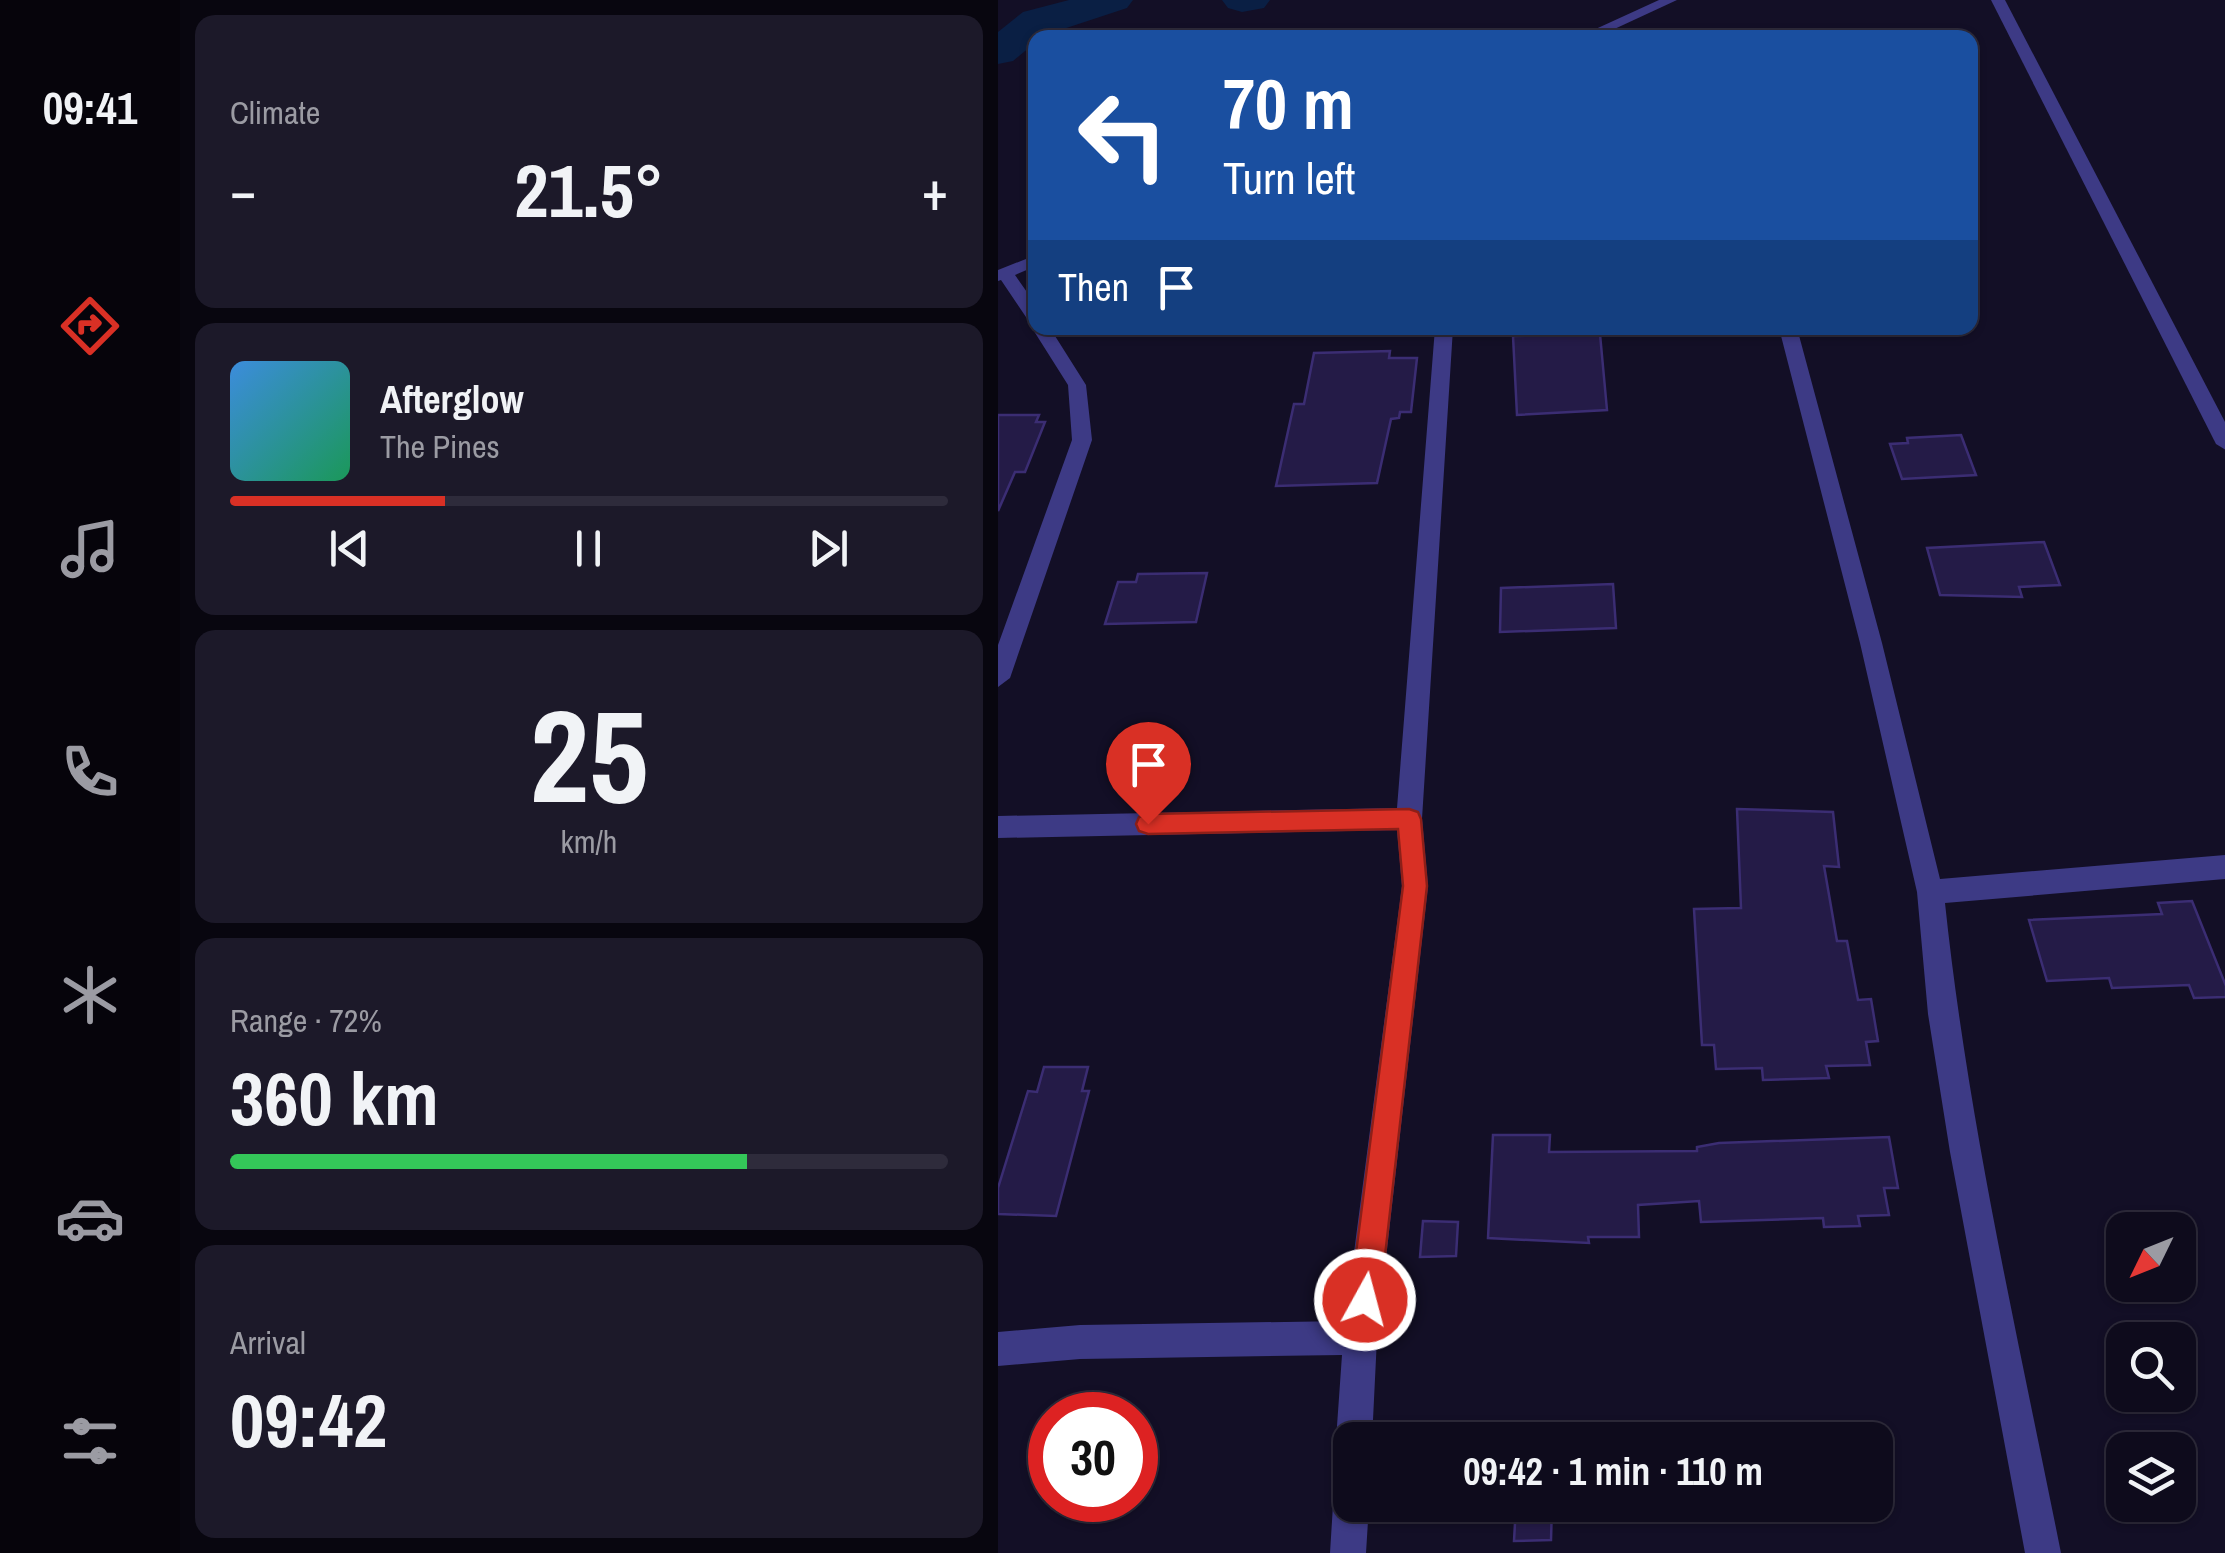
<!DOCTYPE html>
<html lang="en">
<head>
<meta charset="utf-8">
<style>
  body { margin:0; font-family:"Archivo Narrow",sans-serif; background:#1c1929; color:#f1f3f6; height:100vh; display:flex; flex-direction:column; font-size:38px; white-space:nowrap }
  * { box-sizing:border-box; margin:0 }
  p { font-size:32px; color:#9b9ba3 }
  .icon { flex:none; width:55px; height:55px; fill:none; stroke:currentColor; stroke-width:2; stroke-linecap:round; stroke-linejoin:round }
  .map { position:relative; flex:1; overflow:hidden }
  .panel { display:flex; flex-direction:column; gap:15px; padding:15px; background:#08060f; width:818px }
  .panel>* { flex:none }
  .top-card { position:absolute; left:30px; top:30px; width:950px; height:305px; border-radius:20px; box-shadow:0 2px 8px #0004,0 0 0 2px #2e2b3b; background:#1a4fa0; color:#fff; overflow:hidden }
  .needle { width:65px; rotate:227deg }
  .tools { position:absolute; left:1108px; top:1212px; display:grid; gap:20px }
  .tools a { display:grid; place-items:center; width:90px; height:90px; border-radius:20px; background:#0e0b1c; box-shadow:0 2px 8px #0004,0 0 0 2px #2e2b3b; font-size:50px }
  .speed { position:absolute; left:30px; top:1392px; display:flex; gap:20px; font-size:50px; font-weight:700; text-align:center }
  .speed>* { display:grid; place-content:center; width:130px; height:130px; border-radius:50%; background:#0e0b1c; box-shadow:0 2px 8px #0004,0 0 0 2px #2e2b3b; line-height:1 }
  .speed .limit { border:15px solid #d22; background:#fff; color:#111 }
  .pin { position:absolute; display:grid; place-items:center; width:85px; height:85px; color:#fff; margin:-102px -42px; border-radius:50% 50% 50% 0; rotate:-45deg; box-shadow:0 0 10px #0007 }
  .pin .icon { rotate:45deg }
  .me { position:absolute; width:110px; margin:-55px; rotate:7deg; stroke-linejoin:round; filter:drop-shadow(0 0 8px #0008) }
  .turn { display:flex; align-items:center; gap:35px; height:210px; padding:0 30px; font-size:45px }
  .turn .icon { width:130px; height:130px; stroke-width:2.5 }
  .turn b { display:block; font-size:70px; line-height:85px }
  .then { display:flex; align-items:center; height:95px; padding:0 30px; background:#0003; gap:20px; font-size:38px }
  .big { font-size:75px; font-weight:700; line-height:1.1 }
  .panel .card { flex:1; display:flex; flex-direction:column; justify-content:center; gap:15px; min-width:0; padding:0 35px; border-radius:20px; background:#1c1929 }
  .panel .dial { align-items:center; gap:0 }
  .dial b { font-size:130px; line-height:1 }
  .song { display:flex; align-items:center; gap:30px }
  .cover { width:120px; height:120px; border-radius:15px; background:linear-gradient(135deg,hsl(210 70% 55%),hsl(150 70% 35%)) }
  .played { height:10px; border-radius:5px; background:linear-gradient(90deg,#d93025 30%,#2e2b3b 30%) }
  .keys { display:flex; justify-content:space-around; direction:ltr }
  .heat { display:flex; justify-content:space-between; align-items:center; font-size:55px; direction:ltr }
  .charge { height:15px; border-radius:8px; background:linear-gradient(90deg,#34c759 72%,#2e2b3b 0) }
  .trip { position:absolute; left:335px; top:1422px; width:560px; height:100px; border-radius:20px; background:#0e0b1c; box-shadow:0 2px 8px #0004,0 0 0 2px #2e2b3b; font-weight:700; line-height:100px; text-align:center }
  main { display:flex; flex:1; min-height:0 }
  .tabs { display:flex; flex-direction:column; width:180px; justify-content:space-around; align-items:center; background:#06040b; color:#9b9ba3 }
  .tabs .icon { width:70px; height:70px }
  .tabs .current { color:#d93025 }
  .tabs b { font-size:45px; color:#f1f3f6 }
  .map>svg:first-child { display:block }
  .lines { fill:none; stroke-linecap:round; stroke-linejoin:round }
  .river { fill:#0a1f44; fill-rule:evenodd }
  .building { fill:#241b47; stroke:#3b2d73; stroke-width:2.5 }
  .minor { fill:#3d3a85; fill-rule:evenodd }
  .route { fill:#d93025; stroke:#8d1f18; stroke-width:2.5 }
</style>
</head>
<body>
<main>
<nav class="tabs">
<b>09:41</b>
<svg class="icon current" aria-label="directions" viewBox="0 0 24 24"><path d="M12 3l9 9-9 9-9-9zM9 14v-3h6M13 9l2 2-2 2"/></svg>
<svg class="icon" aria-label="music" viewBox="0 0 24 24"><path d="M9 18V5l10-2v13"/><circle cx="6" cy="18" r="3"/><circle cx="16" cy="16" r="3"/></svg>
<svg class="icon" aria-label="phone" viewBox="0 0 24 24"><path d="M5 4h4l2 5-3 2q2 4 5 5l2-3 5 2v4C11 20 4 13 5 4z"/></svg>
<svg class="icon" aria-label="climate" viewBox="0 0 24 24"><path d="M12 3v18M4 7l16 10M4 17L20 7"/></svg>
<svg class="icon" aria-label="car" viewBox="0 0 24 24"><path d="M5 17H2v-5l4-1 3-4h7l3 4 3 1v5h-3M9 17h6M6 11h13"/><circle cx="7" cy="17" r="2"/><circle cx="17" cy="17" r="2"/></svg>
<svg class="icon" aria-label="filters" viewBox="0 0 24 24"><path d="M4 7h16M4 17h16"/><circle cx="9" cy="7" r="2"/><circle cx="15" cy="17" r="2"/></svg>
</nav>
<section class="panel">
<div class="card"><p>Climate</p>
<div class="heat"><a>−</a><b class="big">21.5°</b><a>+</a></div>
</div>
<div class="card">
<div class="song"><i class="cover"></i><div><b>Afterglow</b><p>The Pines</p></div></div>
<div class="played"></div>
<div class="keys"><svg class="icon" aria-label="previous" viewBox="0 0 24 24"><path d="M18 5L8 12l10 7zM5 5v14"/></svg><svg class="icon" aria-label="pause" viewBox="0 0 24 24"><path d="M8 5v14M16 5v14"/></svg><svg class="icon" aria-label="next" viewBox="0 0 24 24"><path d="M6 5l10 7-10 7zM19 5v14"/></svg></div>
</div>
<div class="card dial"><b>25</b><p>km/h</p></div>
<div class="card"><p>Range · 72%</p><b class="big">360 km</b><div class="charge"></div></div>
<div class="card"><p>Arrival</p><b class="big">09:42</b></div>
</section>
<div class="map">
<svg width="1228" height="1553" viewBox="0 0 1228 1553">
  <rect width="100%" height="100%" fill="#130f26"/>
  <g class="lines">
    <g class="river">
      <polygon points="71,0 135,0 129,8 38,38 38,42 15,61 0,64 0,32 25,12"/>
      <polygon points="224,0 272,0 266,8 244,12 230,8"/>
    </g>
  </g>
  <g class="building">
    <polygon points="602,334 609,410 519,415 515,336"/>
    <polygon points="392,351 391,358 419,358 413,412 402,412 401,418 393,419 379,483 278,486 296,404 306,404 316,353"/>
    <polygon points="0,415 41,415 38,422 47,422 27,472 17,472 0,511"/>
    <polygon points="963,435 978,475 904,479 892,444 910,443 909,438"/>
    <polygon points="1046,542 1062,585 1021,587 1024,597 942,595 929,548"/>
    <polygon points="209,573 198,622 107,624 120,582 138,582 140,574"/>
    <polygon points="615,584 618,628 502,632 503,588"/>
    <polygon points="739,809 835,812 841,867 826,866 839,941 849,941 860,1000 873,999 880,1041 868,1042 872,1065 828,1066 831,1078 765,1080 764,1068 718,1069 716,1045 704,1045 696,909 743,908"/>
    <polygon points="1194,901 1228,986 1228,997 1196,998 1191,985 1114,988 1111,978 1049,981 1031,920 1164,914 1160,903"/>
    <polygon points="46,1067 90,1067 84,1091 91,1091 58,1216 0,1214 0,1188 30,1091 39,1092"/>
    <polygon points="495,1135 552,1135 551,1152 699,1151 699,1147 721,1143 891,1137 900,1188 886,1188 891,1215 860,1216 862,1226 826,1227 825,1218 703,1222 701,1201 640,1205 641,1237 590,1237 591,1243 490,1238"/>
    <polygon points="425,1221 460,1222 458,1256 422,1257"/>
    <polygon points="518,1505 554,1505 553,1540 516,1541"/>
  </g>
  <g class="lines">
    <g class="minor">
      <polygon points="661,0 679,0 597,38 578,38"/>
      <polygon points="993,0 1007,0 1228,424 1228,450 1218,444"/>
      <polygon points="38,255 38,266 17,275 38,305 38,328 52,328 88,385 94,440 12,678 0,687 0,645 74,440 70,385 34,328 37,324 32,323 3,280 0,281 0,270"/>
      <polygon points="437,328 455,328 424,819 430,886 379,1338 374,1440 352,1440 352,1456 344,1452 338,1440 344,1355 82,1359 0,1366 0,1332 82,1325 347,1321 404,886 399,830 0,838 0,816 399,808"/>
      <path d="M781 328H799L884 643 942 879 1228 855V879L947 903C970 1122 1020 1337 1063 1553H1027L952 1152 930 1014 919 892 862 643Z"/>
      <polygon points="352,1487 352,1505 371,1505 368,1553 332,1553 335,1505 340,1492"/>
    </g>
  </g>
  <polygon class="route" points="411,809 420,812 423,819 429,886 382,1300 377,1311 367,1315 356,1311 352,1300 405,886 400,829 150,834 141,831 138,824 141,817 150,814"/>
</svg>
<div class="tools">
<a><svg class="needle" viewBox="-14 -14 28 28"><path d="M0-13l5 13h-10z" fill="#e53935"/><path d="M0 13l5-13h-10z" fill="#9b9ba3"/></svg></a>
<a><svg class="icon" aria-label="search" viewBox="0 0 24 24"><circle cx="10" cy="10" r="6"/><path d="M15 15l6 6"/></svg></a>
<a><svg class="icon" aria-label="layers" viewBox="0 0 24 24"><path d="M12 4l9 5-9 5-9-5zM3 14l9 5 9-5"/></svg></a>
</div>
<div class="speed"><div class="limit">30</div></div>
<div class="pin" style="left:150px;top:824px;background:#d93025"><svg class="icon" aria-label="arrive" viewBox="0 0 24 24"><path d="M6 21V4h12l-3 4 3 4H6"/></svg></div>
<svg class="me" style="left:367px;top:1300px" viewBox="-20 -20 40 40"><circle r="17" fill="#d93025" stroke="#fff" stroke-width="3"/><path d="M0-11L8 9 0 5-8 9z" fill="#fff"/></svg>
<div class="trip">09:42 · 1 min · 110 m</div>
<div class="top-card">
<div class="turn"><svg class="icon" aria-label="left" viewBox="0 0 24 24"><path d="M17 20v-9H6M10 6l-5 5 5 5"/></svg><div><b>70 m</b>Turn left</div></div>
<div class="then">Then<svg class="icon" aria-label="arrive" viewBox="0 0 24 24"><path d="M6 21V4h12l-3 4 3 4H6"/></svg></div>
</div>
</div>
</main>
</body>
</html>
